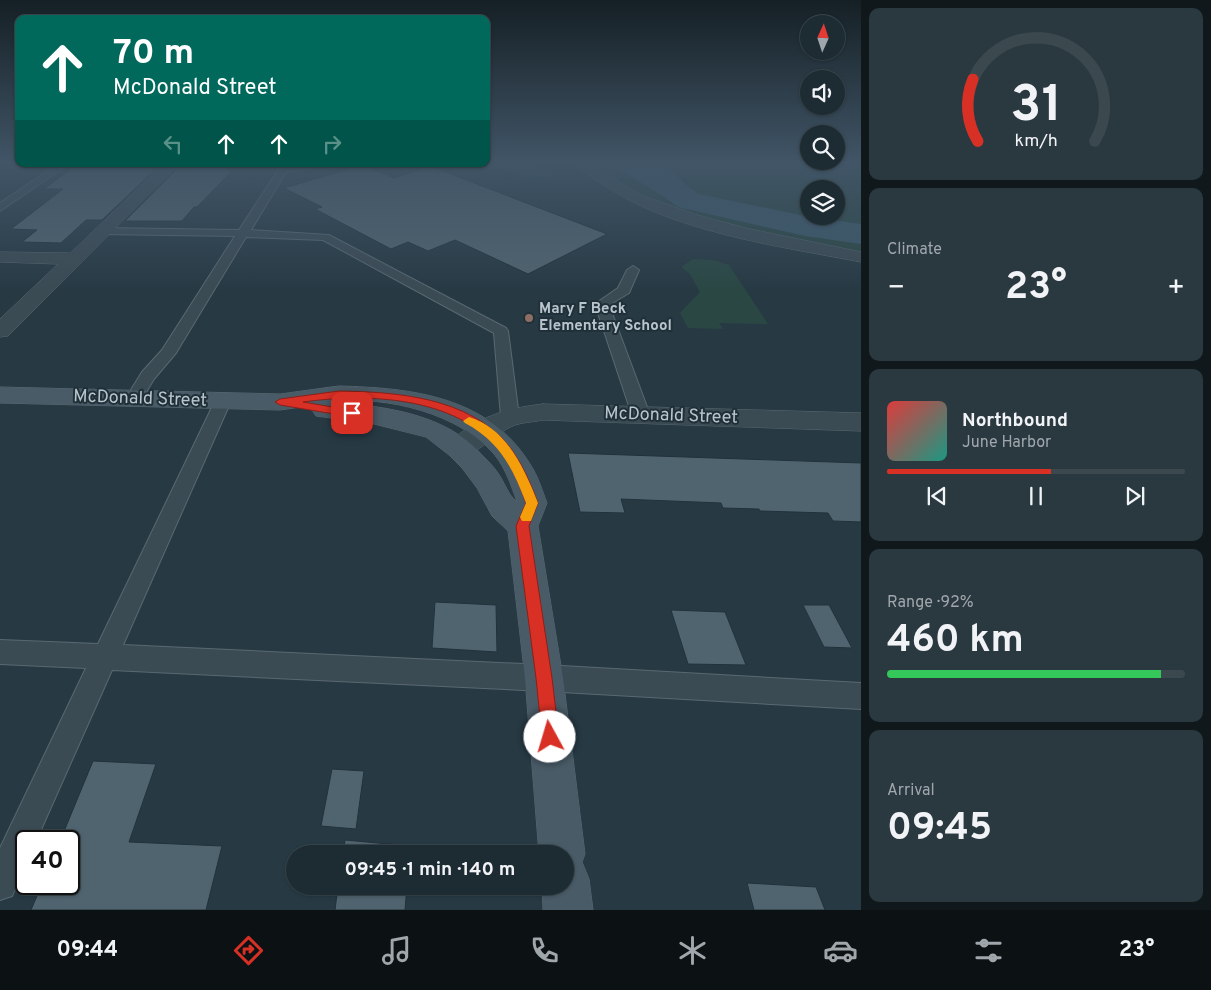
<!DOCTYPE html>
<html lang="en">
<head>
<meta charset="utf-8">
<style>
  body { margin:0; font-family:Overpass,sans-serif; background:#2a383f; color:#f1f3f6; height:100vh; display:flex; flex-direction:column; font-size:19px; white-space:nowrap }
  * { box-sizing:border-box; margin:0 }
  p { font-size:16px; color:#a0a7ac }
  .icon { flex:none; width:28px; height:28px; fill:none; stroke:currentColor; stroke-width:2; stroke-linecap:round; stroke-linejoin:round }
  .map { position:relative; flex:1; overflow:hidden }
  .drawer { display:flex; flex-direction:column; gap:8px; padding:8px; background:#10181c; width:350px }
  .drawer>* { flex:none }
  .hud { position:absolute; left:15px; top:15px; width:475px; height:152px; border-radius:10px; box-shadow:0 1px 4px #0004,0 0 0 1px #3b484e; background:#00695c; color:#fff; overflow:hidden }
  .needle { width:32px; rotate:3deg }
  .buttons { position:absolute; left:800px; top:15px; display:grid; gap:10px }
  .buttons a { display:grid; place-items:center; width:45px; height:45px; border-radius:50%; background:#1d2c33; box-shadow:0 1px 4px #0004,0 0 0 1px #3b484e; font-size:25px }
  .speed { position:absolute; left:15px; top:830px; display:flex; gap:10px; font-size:25px; font-weight:700; text-align:center }
  .speed>* { display:grid; place-content:center; width:65px; height:65px; border-radius:50%; background:#1d2c33; box-shadow:0 1px 4px #0004,0 0 0 1px #3b484e; line-height:1 }
  .speed .limit { border:2px solid #111; border-radius:8px; background:#fff; color:#111 }
  .pin { position:absolute; display:grid; place-items:center; width:42px; height:42px; color:#fff; margin:-21px; border-radius:10px; box-shadow:0 2px 8px #0006 }
  .me { position:absolute; width:55px; margin:-28px; rotate:354deg; stroke-linejoin:round; filter:drop-shadow(0 0 4px #0008) }
  .turn { display:flex; align-items:center; gap:18px; height:105px; padding:0 15px; font-size:22px }
  .turn .icon { width:65px; height:65px; stroke-width:2.5 }
  .turn b { display:block; font-size:35px; line-height:42px }
  .lanes { display:flex; align-items:center; height:48px; padding:0 15px; background:#0003; justify-content:center; gap:25px; direction:ltr }
  .lanes .off { opacity:.35 }
  .big { font-size:38px; font-weight:700; line-height:1.1 }
  .drawer .widget { flex:1; display:flex; flex-direction:column; justify-content:center; gap:8px; min-width:0; padding:0 18px; border-radius:10px; background:#2a383f }
  .drawer .dial { align-items:center; gap:0 }
  .dial svg { height:130px; overflow:visible; fill:none; stroke:#3b484e; stroke-width:7; stroke-linecap:round; text-anchor:middle }
  .dial text { fill:#f1f3f6; stroke:none }
  .song { display:flex; align-items:center; gap:15px }
  .cover { width:60px; height:60px; border-radius:8px; background:linear-gradient(135deg,hsl(0 70% 55%),hsl(170 70% 35%)) }
  .played { height:5px; border-radius:2px; background:linear-gradient(90deg,#d93025 55%,#3b484e 55%) }
  .keys { display:flex; justify-content:space-around; direction:ltr }
  .heat { display:flex; justify-content:space-between; align-items:center; font-size:28px; direction:ltr }
  .charge { height:8px; border-radius:4px; background:linear-gradient(90deg,#34c759 92%,#3b484e 0) }
  .trip { position:absolute; left:286px; top:845px; width:288px; height:50px; border-radius:25px; background:#1d2c33; box-shadow:0 1px 4px #0004,0 0 0 1px #3b484e; font-weight:700; line-height:50px; text-align:center }
  .dock { display:flex; height:80px; justify-content:space-around; align-items:center; background:#0c1214; color:#a0a7ac }
  .dock .icon { width:35px; height:35px }
  .dock .current { color:#d93025 }
  .dock b { font-size:22px; color:#f1f3f6 }
  main { display:flex; flex:1; min-height:0 }
  .map>svg:first-child { display:block }
  .green { fill:#2a4744; fill-rule:evenodd }
  .water { fill:#3b596b }
  .lines { fill:none; stroke-linecap:round; stroke-linejoin:round }
  .river { fill:#3b596b; fill-rule:evenodd }
  .building { fill:#50646f; stroke:#22323b }
  .lane-casing { stroke:#5a6871; stroke-width:2 }
  .street-casing { stroke:#5a6871; stroke-width:1 }
  .secondary-casing { stroke:#5a6871; stroke-width:1 }
  .lane { fill:#3b4b54; fill-rule:evenodd }
  .street { fill:#3b4b54; fill-rule:evenodd }
  .secondary { fill:#495b67; fill-rule:evenodd }
  .route { fill:#d93025; stroke:#8d1f18 }
  .slow { fill:#f59e0b }
  .education-dot { fill:#8d6e63; stroke:#203039; stroke-width:2 }
  .labels { text-anchor:middle; dominant-baseline:central; stroke-width:4; stroke-linejoin:round; paint-order:stroke }
  .far-poi-label { font-size:15px; font-weight:bold; fill:#b9c5cd; stroke:#203039; text-anchor:start }
  .street-label { font-size:18px; fill:#b9c5cd; stroke:#203039 }
</style>
</head>
<body>
<main>
<div class="map">
<svg width="861" height="910" viewBox="0 0 861 910">
  <rect width="100%" height="100%" fill="#273a44"/>
  <g class="green">
    <polygon points="522,163 553,174 536,180 495,166 487,168 475,164"/>
    <path d="M573 163H861V262L751 240 687 222 634 203 595 180ZM809 189H836V216H809Z"/>
    <polygon points="693,259 714,260 729,265 768,324 719,323 723,329 688,328 680,313 700,292 690,274 681,267"/>
  </g>
  <polygon class="water" points="608,163 664,163 698,197 689,201 671,201"/>
  <g class="lines">
    <polygon class="river" points="623,163 654,163 699,194 805,216 861,224 861,244 805,236 678,207 626,169"/>
  </g>
  <g class="building">
    <polygon points="77,164 160,165 102,220 86,220 61,243 22,242 37,230 11,229 63,189 44,189"/>
    <polygon points="197,164 233,164 227,170 233,170 197,207 194,207 182,221 125,221 180,166 194,166"/>
    <polygon points="363,165 394,178 430,166 607,234 528,274 455,240 428,251 408,242 391,249 315,209 322,207 284,188"/>
    <polygon points="568,453 861,463 861,522 833,521 828,513 760,511 759,509 723,508 721,503 621,499 625,513 580,512"/>
    <polygon points="435,602 496,605 497,652 432,648"/>
    <polygon points="803,605 829,605 852,648 824,647"/>
    <polygon points="671,610 725,612 746,665 688,664"/>
    <polygon points="93,761 156,764 129,842 222,846 206,910 31,910 42,884 69,884 69,841 60,841"/>
    <polygon points="332,769 364,771 356,829 321,826"/>
    <polygon points="345,840 410,846 409,854 343,854"/>
    <polygon points="747,883 816,887 825,910 754,910"/>
    <polygon points="338,886 407,886 405,910 335,910"/>
  </g>
  <g class="lines">
    <g class="lane-casing">
      <g id="lane">
        <polygon points="58,164 69,164 0,211 0,203"/>
        <polygon points="282,164 290,164 289,166 320,164 315,167 286,172 251,230 329,235 506,328 508,331 519,417 516,421 510,423 504,421 501,417 494,333 323,240 246,237 176,353 154,379 140,402 134,403 128,402 126,398 142,372 162,350 235,236 102,234 96,231 102,228 239,230"/>
        <polygon points="633,266 639,270 629,293 609,305 650,415 647,419 641,421 635,419 632,415 595,304 618,288 627,270"/>
        <polygon points="223,395 229,397 231,401 123,645 544,665 861,683 861,709 544,691 112,670 36,841 26,841 26,863 12,896 0,900 0,848 86,668 0,664 0,640 98,644 215,401 217,397"/>
      </g>
    </g>
    <g class="street-casing">
      <g id="street">
        <path d="M575 163H590L638 194 694 214 745 228 861 252V262C777 246 666 231 596 180 589 175 580 170 575 163Z"/>
        <polygon points="164,164 179,164 8,336 0,337 0,319 58,264 0,262 0,252 70,253"/>
        <path d="M543 404 861 413V431L543 420C534 422 524 422 515 425 493 433 474 462 449 455L445 448C450 440 455 437 462 432 489 413 511 408 543 404Z"/>
      </g>
    </g>
    <g class="secondary-casing">
      <path id="secondary" d="M339 386C412 388 488 396 530 464 538 476 542 490 547 503L538 526 563 678 585 854 582 862 589 879 593 910H543L542 886H565V854H539L525 678 508 531 492 516 477 488 462 468 449 455 426 437 370 423 316 416 312 410 315 405 280 410 0 403V387L280 394ZM335 402C386 395 460 414 494 454 506 469 511 485 517 502 508 495 505 483 498 473 494 467 488 461 483 456 447 414 387 407 335 402Z"/>
    </g>
    <use href="#lane" class="lane"/>
    <use href="#street" class="street"/>
    <use href="#secondary" class="secondary"/>
  </g>
  <linearGradient id="sky" x2="0" y2="1"><stop stop-color="#152025"/><stop offset="0.56" stop-color="#415567"/><stop offset="1" stop-color="#415567" stop-opacity="0"/></linearGradient>
  <rect width="861" height="290" fill="url(#sky)"/>
  <path class="route" d="M339 391C397 392 468 397 508 445 522 463 530 482 538 503L529 526 552 678 559 737 556 743 550 745 544 743 542 737 536 678 516 526 526 503C519 484 513 467 500 451 456 396 367 393 303 402L356 411 358 413 356 416 352 417 280 405 275 402 280 399Z"/>
  <path class="slow" d="M469 417C507 428 525 470 538 503L531 521H522L520 517 526 503C512 467 500 442 465 423L463 421Z"/>
  <circle class="education-dot" cx="529" cy="318" r="5"/>
  <g class="labels">
    <g class="far-poi-label">
      <text x="539" y="309">Mary F Beck<tspan x="539" dy="17">Elementary School</tspan></text>
    </g>
    <g class="street-label">
      <text transform="translate(140 399) rotate(2)">McDonald Street</text>
      <text transform="translate(671 416) rotate(2)">McDonald Street</text>
    </g>
  </g>
</svg>
<div class="buttons">
<a><svg class="needle" viewBox="-14 -14 28 28"><path d="M0-13l5 13h-10z" fill="#e53935"/><path d="M0 13l5-13h-10z" fill="#a0a7ac"/></svg></a>
<a><svg class="icon" aria-label="sound" viewBox="0 0 24 24"><path d="M4 9h4l5-4v14l-5-4H4zM17 9q2 3 0 6"/></svg></a>
<a><svg class="icon" aria-label="search" viewBox="0 0 24 24"><circle cx="10" cy="10" r="6"/><path d="M15 15l6 6"/></svg></a>
<a><svg class="icon" aria-label="layers" viewBox="0 0 24 24"><path d="M12 4l9 5-9 5-9-5zM3 14l9 5 9-5"/></svg></a>
</div>
<div class="speed"><div class="limit">40</div></div>
<div class="pin" style="left:352px;top:413px;background:#d93025"><svg class="icon" aria-label="arrive" viewBox="0 0 24 24"><path d="M6 21V4h12l-3 4 3 4H6"/></svg></div>
<svg class="me" style="left:550px;top:737px" viewBox="-20 -20 40 40"><circle r="19" fill="#fff"/><path d="M0-13L10 11 0 6-10 11z" fill="#d93025"/></svg>
<div class="trip">09:45 · 1 min · 140 m</div>
<div class="hud">
<div class="turn"><svg class="icon" aria-label="ahead" viewBox="0 0 24 24"><path d="M12 20V5M6 11l6-6 6 6"/></svg><div><b>70 m</b>McDonald Street</div></div>
<div class="lanes"><svg class="icon off" aria-label="left" viewBox="0 0 24 24"><path d="M17 20v-9H6M10 6l-5 5 5 5"/></svg><svg class="icon" aria-label="ahead" viewBox="0 0 24 24"><path d="M12 20V5M6 11l6-6 6 6"/></svg><svg class="icon" aria-label="ahead" viewBox="0 0 24 24"><path d="M12 20V5M6 11l6-6 6 6"/></svg><svg class="icon off" aria-label="right" viewBox="0 0 24 24"><path d="M7 20v-9h11M14 6l5 5-5 5"/></svg></div>
</div>
</div>
<section class="drawer">
<div class="widget dial"><svg viewBox="0 0 100 80">
<path d="M14 69A42 42 0 1 1 86 69"/>
<path d="M14 69A42 42 0 0 1 11 31" stroke="#d93025"/>
<text x="50" y="56" font-size="32" font-weight="700">31</text>
<text x="50" y="72" font-size="11">km/h</text>
</svg></div>
<div class="widget"><p>Climate</p>
<div class="heat"><a>−</a><b class="big">23°</b><a>+</a></div>
</div>
<div class="widget">
<div class="song"><i class="cover"></i><div><b>Northbound</b><p>June Harbor</p></div></div>
<div class="played"></div>
<div class="keys"><svg class="icon" aria-label="previous" viewBox="0 0 24 24"><path d="M18 5L8 12l10 7zM5 5v14"/></svg><svg class="icon" aria-label="pause" viewBox="0 0 24 24"><path d="M8 5v14M16 5v14"/></svg><svg class="icon" aria-label="next" viewBox="0 0 24 24"><path d="M6 5l10 7-10 7zM19 5v14"/></svg></div>
</div>
<div class="widget"><p>Range · 92%</p><b class="big">460 km</b><div class="charge"></div></div>
<div class="widget"><p>Arrival</p><b class="big">09:45</b></div>
</section>
</main>
<nav class="dock">
<b>09:44</b>
<svg class="icon current" aria-label="directions" viewBox="0 0 24 24"><path d="M12 3l9 9-9 9-9-9zM9 14v-3h6M13 9l2 2-2 2"/></svg>
<svg class="icon" aria-label="music" viewBox="0 0 24 24"><path d="M9 18V5l10-2v13"/><circle cx="6" cy="18" r="3"/><circle cx="16" cy="16" r="3"/></svg>
<svg class="icon" aria-label="phone" viewBox="0 0 24 24"><path d="M5 4h4l2 5-3 2q2 4 5 5l2-3 5 2v4C11 20 4 13 5 4z"/></svg>
<svg class="icon" aria-label="climate" viewBox="0 0 24 24"><path d="M12 3v18M4 7l16 10M4 17L20 7"/></svg>
<svg class="icon" aria-label="car" viewBox="0 0 24 24"><path d="M5 17H2v-5l4-1 3-4h7l3 4 3 1v5h-3M9 17h6M6 11h13"/><circle cx="7" cy="17" r="2"/><circle cx="17" cy="17" r="2"/></svg>
<svg class="icon" aria-label="filters" viewBox="0 0 24 24"><path d="M4 7h16M4 17h16"/><circle cx="9" cy="7" r="2"/><circle cx="15" cy="17" r="2"/></svg>
<b>23°</b>
</nav>
</body>
</html>
